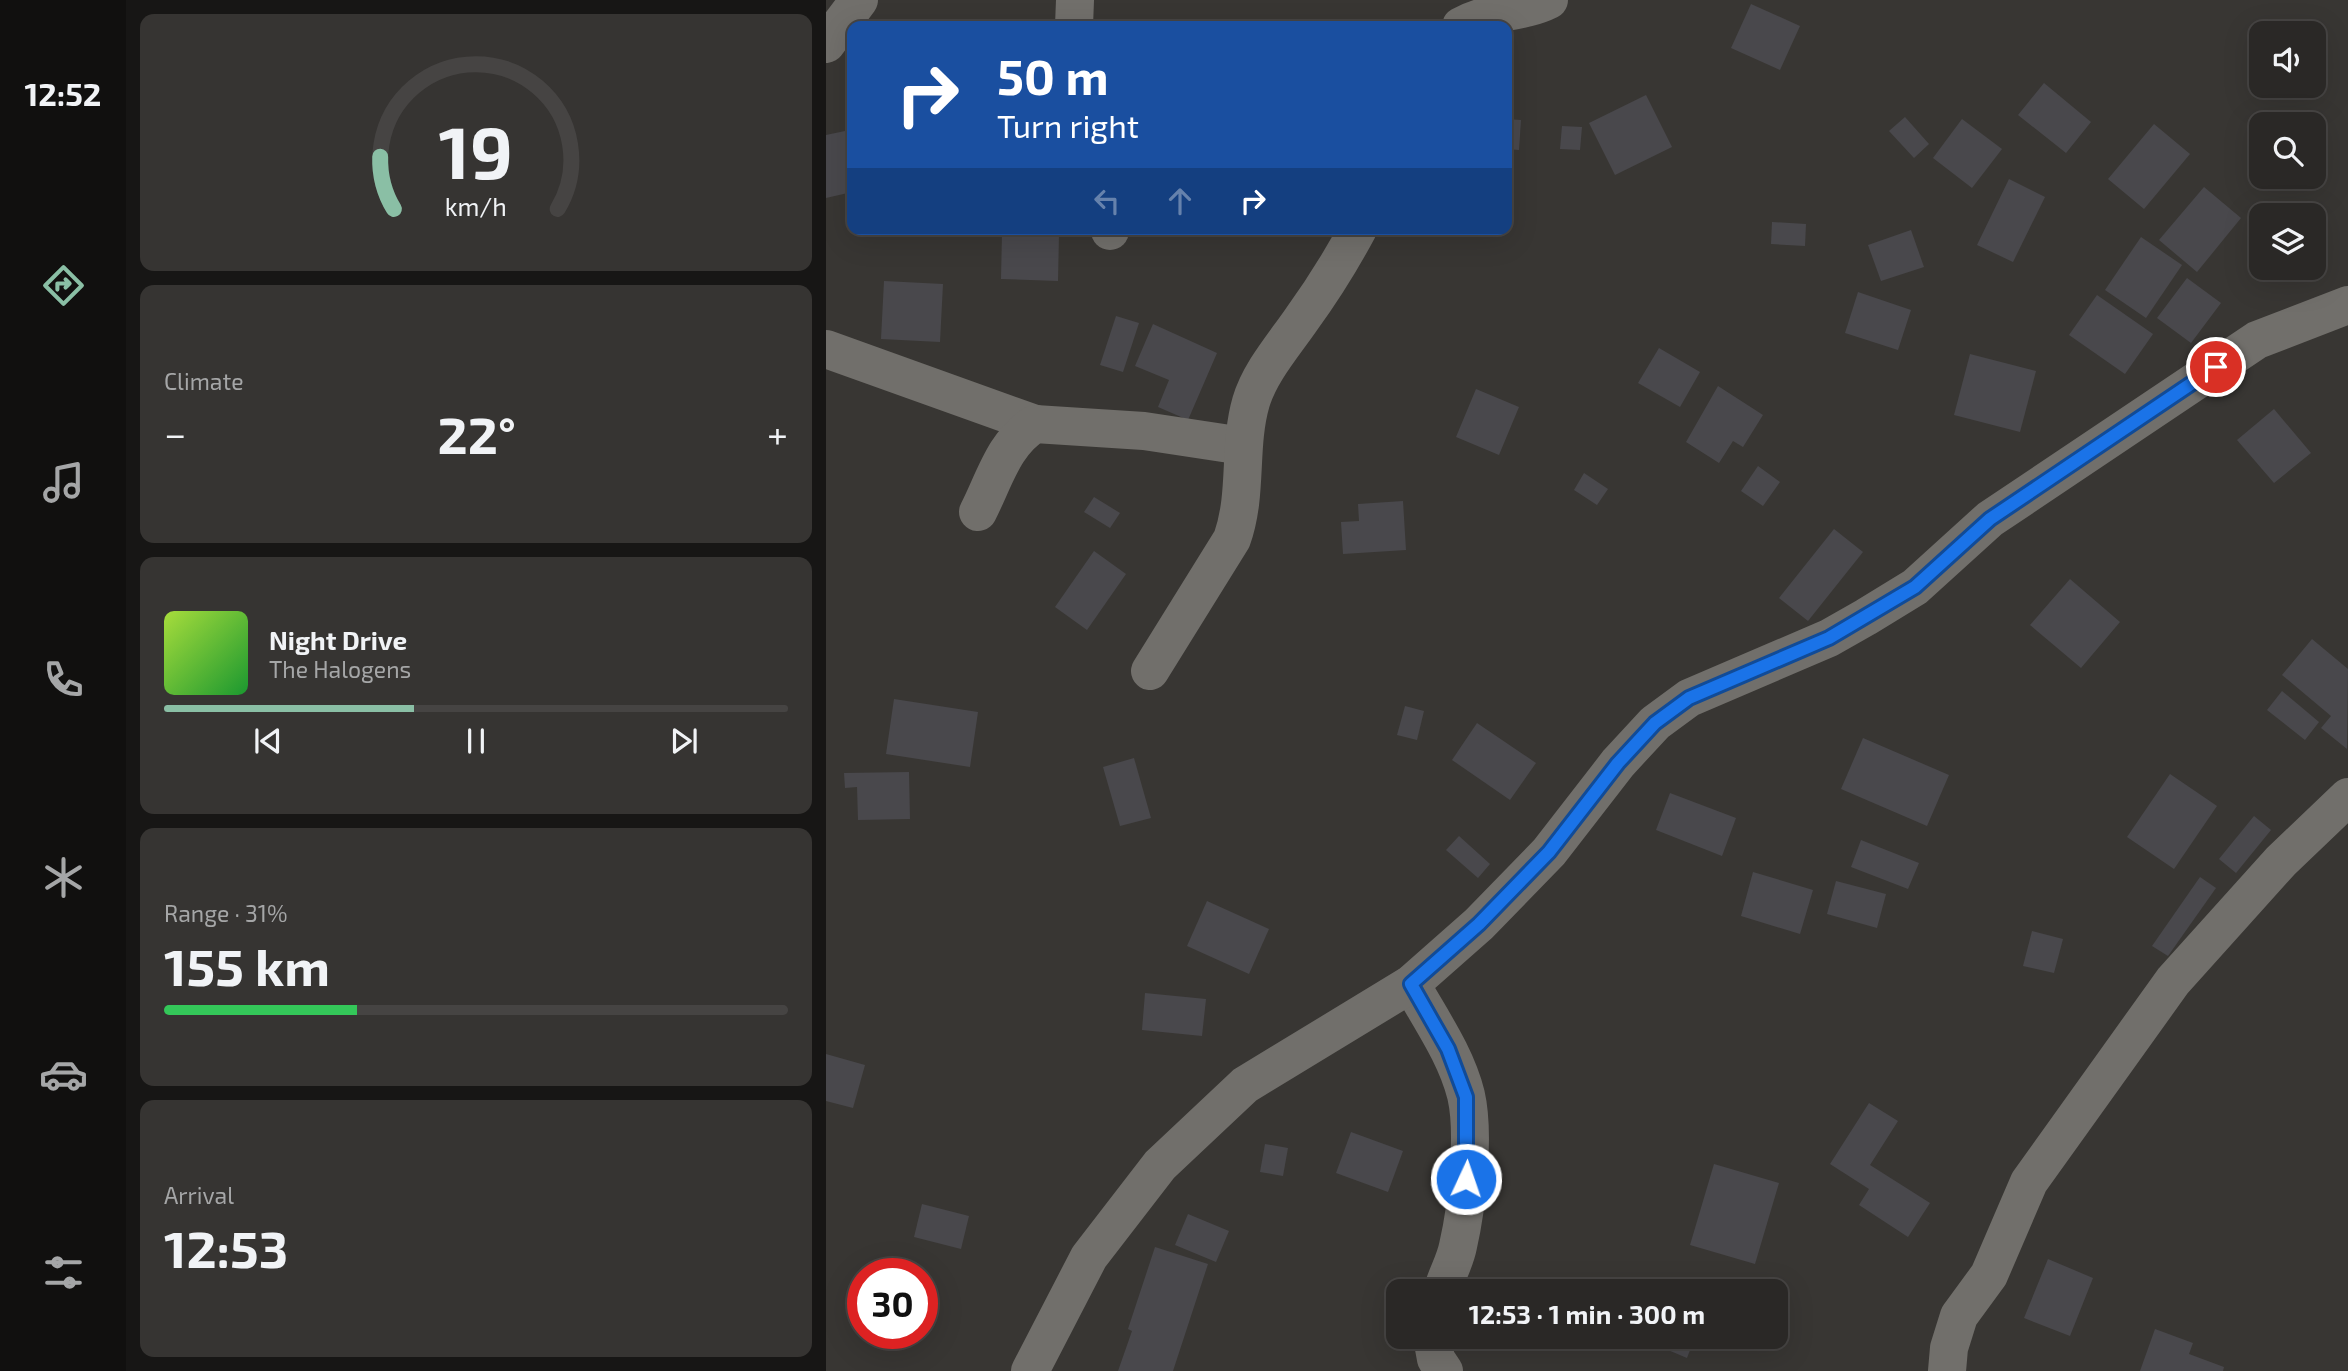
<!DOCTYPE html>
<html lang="en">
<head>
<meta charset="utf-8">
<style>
  body { margin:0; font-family:"Exo 2",sans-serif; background:#363432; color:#f1f3f6; height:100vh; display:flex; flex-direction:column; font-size:26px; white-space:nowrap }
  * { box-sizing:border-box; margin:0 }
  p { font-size:23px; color:#a5a6a7 }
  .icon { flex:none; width:38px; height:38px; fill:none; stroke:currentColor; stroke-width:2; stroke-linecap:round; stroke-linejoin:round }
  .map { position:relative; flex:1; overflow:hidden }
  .details { display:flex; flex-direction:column; gap:14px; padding:14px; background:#171615; width:700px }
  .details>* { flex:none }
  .guide { position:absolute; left:21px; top:21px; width:665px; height:214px; border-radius:14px; box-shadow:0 7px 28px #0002,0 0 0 2px #464443; background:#1a4fa0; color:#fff; overflow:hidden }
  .tools { position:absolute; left:1423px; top:21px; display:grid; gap:14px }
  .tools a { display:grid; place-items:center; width:77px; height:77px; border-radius:14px; background:#2a2826; box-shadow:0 7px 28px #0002,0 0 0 2px #464443; font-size:35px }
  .speed { position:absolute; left:21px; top:1258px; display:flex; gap:14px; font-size:35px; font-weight:700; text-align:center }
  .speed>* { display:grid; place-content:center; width:91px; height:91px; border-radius:50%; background:#2a2826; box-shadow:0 7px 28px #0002,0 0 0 2px #464443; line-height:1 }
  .speed .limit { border:10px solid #d22; background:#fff; color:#111 }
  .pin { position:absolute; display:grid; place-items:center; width:60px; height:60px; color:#fff; margin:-30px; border:4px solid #fff; border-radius:50%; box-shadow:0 2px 7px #0007 }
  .me { position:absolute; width:77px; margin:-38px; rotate:3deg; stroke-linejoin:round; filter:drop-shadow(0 0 5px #0008) }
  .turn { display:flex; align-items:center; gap:24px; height:147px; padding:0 35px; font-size:32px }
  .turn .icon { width:91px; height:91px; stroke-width:2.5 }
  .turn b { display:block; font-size:49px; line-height:60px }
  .lanes { display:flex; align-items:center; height:66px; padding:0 35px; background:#0003; justify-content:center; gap:35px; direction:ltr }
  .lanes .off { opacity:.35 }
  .big { font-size:52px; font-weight:700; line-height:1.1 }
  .details .tile { flex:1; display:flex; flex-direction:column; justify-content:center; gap:10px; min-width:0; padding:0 24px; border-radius:14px; background:#363432 }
  .details .dial { align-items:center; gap:0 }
  .dial svg { height:182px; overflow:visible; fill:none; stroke:#464443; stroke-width:7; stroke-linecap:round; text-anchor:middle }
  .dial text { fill:#f1f3f6; stroke:none }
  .song { display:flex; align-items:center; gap:21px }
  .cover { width:84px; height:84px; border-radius:10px; background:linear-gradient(135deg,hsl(80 70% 55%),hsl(130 70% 35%)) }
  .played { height:7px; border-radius:4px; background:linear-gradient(90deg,#8abfa5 40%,#464443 40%) }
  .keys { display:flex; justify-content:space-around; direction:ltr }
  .heat { display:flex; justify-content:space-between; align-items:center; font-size:38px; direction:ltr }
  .charge { height:10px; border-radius:5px; background:linear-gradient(90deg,#34c759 31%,#464443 0) }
  .trip { position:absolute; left:560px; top:1279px; width:402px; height:70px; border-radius:14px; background:#2a2826; box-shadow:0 7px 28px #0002,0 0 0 2px #464443; font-weight:700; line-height:70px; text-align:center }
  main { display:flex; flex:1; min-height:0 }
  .menu { display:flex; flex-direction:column; width:126px; justify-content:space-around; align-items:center; background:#11100f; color:#a5a6a7 }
  .menu .icon { width:49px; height:49px }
  .menu .active { color:#8abfa5 }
  .menu b { font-size:32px; color:#f1f3f6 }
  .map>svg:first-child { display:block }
  .building { fill:#49484c }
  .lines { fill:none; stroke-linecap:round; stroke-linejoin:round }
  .minor { stroke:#716f6b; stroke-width:38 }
  .route-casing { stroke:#114b97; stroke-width:18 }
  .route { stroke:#1a73e8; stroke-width:12 }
</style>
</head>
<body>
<main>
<nav class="menu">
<b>12:52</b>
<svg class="icon active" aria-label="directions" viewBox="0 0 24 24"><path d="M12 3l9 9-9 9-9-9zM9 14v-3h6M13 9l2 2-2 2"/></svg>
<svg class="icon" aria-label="music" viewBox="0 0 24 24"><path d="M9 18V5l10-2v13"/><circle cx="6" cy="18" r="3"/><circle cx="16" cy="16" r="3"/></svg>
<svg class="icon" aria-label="phone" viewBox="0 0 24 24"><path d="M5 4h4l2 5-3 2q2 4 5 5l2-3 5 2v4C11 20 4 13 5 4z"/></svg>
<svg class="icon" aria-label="climate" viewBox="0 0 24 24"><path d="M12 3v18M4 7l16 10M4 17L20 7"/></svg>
<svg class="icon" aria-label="car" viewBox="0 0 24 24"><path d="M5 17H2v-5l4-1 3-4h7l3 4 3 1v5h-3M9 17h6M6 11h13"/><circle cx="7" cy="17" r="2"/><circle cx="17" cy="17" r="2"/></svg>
<svg class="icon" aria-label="filters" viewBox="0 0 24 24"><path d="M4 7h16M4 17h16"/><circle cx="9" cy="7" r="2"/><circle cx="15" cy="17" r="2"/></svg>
</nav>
<section class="details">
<div class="tile dial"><svg viewBox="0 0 100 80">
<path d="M14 69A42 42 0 1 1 86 69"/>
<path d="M14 69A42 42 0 0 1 8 46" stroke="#8abfa5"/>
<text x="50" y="56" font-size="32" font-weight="700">19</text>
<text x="50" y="72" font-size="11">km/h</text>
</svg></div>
<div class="tile"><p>Climate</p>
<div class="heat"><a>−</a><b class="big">22°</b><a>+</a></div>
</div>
<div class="tile">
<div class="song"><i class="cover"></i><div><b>Night Drive</b><p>The Halogens</p></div></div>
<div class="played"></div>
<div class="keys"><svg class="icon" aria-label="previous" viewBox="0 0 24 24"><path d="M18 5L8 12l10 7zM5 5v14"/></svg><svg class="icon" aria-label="pause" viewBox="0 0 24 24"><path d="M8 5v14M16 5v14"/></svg><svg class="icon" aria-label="next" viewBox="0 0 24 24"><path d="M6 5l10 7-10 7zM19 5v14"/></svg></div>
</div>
<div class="tile"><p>Range · 31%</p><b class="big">155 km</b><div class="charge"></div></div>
<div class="tile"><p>Arrival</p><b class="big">12:53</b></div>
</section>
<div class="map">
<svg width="1522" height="1371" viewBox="0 0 1522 1371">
  <rect width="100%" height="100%" fill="#383633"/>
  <g class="building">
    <polygon points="925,4 974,26 954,70 905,48"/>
    <polygon points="1218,83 1265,122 1240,153 1192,115"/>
    <polygon points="820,95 846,147 789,175 763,123"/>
    <polygon points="1079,117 1103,144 1088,158 1063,131"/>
    <polygon points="681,119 695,120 693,150 681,149"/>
    <polygon points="1136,119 1176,149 1146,188 1107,158"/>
    <polygon points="1328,124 1364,154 1318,209 1282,179"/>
    <polygon points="736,126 756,127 754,150 734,149"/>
    <polygon points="19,131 26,168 26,192 0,198 0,135"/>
    <polygon points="1183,179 1219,197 1187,262 1151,245"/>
    <polygon points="1378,187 1415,218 1371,272 1333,240"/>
    <polygon points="946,222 980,224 979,246 945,244"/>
    <polygon points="1085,230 1098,267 1055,281 1042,245"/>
    <polygon points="176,233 233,234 232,281 175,279"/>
    <polygon points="1315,237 1356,265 1320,318 1279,290"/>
    <polygon points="1361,278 1395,303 1365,343 1331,318"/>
    <polygon points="58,281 117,284 114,342 55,339"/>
    <polygon points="1032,292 1085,310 1072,350 1019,333"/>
    <polygon points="1271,295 1327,334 1299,374 1243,335"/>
    <polygon points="290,316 313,323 297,372 274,365"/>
    <polygon points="327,324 391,353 362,420 332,407 343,380 309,366"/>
    <polygon points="833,348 874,372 854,407 812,383"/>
    <polygon points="1144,354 1210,371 1194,432 1128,415"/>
    <polygon points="892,386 937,415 917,447 907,441 893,463 860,442"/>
    <polygon points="650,389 693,407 673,455 630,437"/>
    <polygon points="1448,409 1485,453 1448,483 1411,440"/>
    <polygon points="932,466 954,482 937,506 915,491"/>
    <polygon points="758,473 782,489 771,505 748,490"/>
    <polygon points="268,497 294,513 284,528 258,512"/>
    <polygon points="577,501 580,550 517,554 515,522 533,521 532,504"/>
    <polygon points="1008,529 1037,552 982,621 953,598"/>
    <polygon points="268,551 300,574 261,630 229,607"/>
    <polygon points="1244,579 1294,622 1255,668 1204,625"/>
    <polygon points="1486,639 1522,669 1521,749 1495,728 1505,716 1456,675"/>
    <polygon points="1456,691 1493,722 1479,740 1441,710"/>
    <polygon points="68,699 152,712 144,767 60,754"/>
    <polygon points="579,706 598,711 591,740 571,735"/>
    <polygon points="651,723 710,763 684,800 626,760"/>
    <polygon points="1037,738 1123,775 1101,826 1015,789"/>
    <polygon points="308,758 325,818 294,826 277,767"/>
    <polygon points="83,772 84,819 32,820 31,787 19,788 18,773"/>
    <polygon points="1344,774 1391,806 1348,869 1301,837"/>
    <polygon points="844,793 910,818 896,856 830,830"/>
    <polygon points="1428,816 1445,830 1410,873 1393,859"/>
    <polygon points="633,836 664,864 652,878 620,850"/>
    <polygon points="1035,840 1093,863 1082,889 1025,867"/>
    <polygon points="927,872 987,890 974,934 915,916"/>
    <polygon points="1374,877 1390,888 1342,956 1326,946"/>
    <polygon points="1010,881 1060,894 1051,928 1001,914"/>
    <polygon points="381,901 443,929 423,974 361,946"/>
    <polygon points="1206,931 1237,939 1228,973 1197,966"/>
    <polygon points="319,993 380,999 376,1036 316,1030"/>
    <polygon points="0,1054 39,1065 27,1108 0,1101"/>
    <polygon points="1043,1103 1072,1121 1044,1165 1104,1203 1082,1237 1033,1205 1043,1189 1004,1164"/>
    <polygon points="525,1132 577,1151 562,1192 510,1173"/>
    <polygon points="439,1144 462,1148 457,1176 434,1172"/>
    <polygon points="888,1164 953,1183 929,1264 864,1245"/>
    <polygon points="96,1204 143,1216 135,1249 88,1237"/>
    <polygon points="362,1214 403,1231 390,1262 349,1245"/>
    <polygon points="329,1247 382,1264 347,1371 292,1371 306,1331 302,1329"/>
    <polygon points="1222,1259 1267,1278 1244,1336 1198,1318"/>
    <polygon points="1329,1329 1367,1343 1363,1354 1398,1367 1397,1371 1314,1371"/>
    <polygon points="811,1337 869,1337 861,1358"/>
  </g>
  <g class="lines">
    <g class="minor">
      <polyline points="248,26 249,0"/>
      <path d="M635 26C663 10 695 14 723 0"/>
      <polyline points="0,44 33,0"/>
      <polyline points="284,229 284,231"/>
      <polyline points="0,349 209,424"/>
      <path d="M152 512C168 481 178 442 209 424L318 431 417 446"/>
      <path d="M324 671 406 539C422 494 412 447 425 402 434 372 457 346 475 320 496 291 515 261 532 229"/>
      <path d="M585 984C605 1020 630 1055 640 1095 649 1134 641 1207 632 1246 629 1262 620 1276 616 1292"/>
      <polyline points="606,1337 610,1359 618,1371"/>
      <polyline points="204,1371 263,1257 334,1165 419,1085 585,984 653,924 723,852 792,763 829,723 863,698 1003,638 1040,617 1089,587 1164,519 1431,340 1522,305"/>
      <polyline points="1121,1371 1123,1348 1133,1316 1163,1275 1203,1182 1347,981 1455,861 1522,797"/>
    </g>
  </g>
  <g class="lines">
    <g class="route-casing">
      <polyline id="route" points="640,1179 640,1097 622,1049 585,984 653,924 723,852 792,763 829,723 863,698 1003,638 1089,587 1164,519 1390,367"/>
    </g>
    <use href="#route" class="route"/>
  </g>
</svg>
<div class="tools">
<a><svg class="icon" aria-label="sound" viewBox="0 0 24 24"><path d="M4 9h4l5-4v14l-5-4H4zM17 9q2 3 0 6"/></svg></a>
<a><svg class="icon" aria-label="search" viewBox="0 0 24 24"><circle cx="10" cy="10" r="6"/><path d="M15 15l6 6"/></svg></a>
<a><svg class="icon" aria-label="layers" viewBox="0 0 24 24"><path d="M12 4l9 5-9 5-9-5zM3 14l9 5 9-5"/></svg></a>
</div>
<div class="speed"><div class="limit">30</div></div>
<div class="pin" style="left:1390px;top:367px;background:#d93025"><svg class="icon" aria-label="arrive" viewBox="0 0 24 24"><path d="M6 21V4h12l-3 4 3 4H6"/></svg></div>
<svg class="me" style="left:640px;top:1179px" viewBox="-20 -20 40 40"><circle r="17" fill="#1a73e8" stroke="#fff" stroke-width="3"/><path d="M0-11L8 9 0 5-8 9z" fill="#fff"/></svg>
<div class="trip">12:53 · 1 min · 300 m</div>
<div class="guide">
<div class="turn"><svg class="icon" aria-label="right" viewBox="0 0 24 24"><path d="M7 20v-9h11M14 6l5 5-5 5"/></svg><div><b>50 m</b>Turn right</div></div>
<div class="lanes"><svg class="icon off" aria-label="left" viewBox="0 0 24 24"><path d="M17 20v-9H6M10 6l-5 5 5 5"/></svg><svg class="icon off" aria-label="ahead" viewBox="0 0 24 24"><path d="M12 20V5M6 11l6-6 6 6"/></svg><svg class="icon" aria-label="right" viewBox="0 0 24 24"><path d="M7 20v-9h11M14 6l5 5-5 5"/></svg></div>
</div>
</div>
</main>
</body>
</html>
